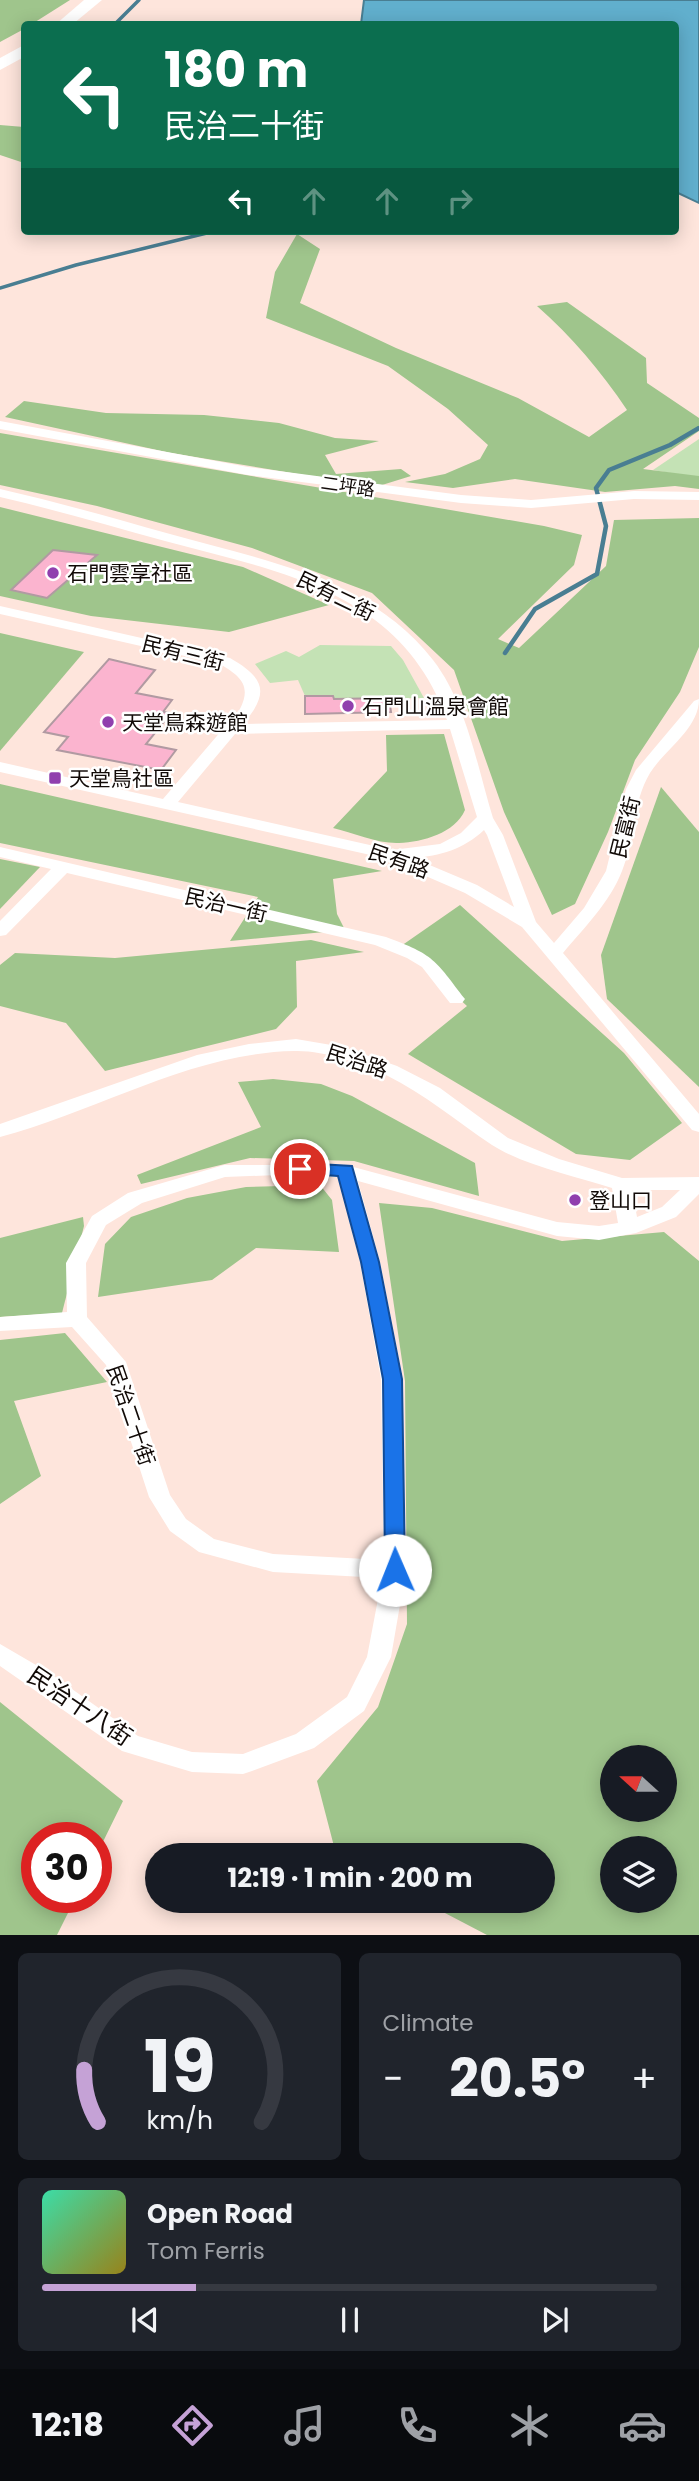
<!DOCTYPE html>
<html lang="en">
<head>
<meta charset="utf-8">
<style>
  body { margin:0; font-family:Poppins,"Noto Sans TC",sans-serif; background:#20242c; color:#f1f3f6; height:100vh; display:flex; flex-direction:column; font-size:26px; white-space:nowrap }
  * { box-sizing:border-box; margin:0 }
  p { font-size:23px; color:#9ea1a6 }
  .icon { flex:none; width:38px; height:38px; fill:none; stroke:currentColor; stroke-width:2; stroke-linecap:round; stroke-linejoin:round }
  .map { position:relative; height:1935px; overflow:hidden }
  .side { display:flex; flex-direction:column; gap:18px; padding:18px; background:#0d0f14; flex:1 }
  .side>* { flex:none }
  .guide { position:absolute; left:21px; top:21px; width:658px; height:214px; border-radius:7px; box-shadow:0 4px 18px #0003; background:#0b6e4f; color:#fff; overflow:hidden }
  .needle { width:46px; rotate:291deg }
  .controls { position:absolute; left:600px; top:1745px; display:grid; gap:14px }
  .controls a { display:grid; place-items:center; width:77px; height:77px; border-radius:50%; background:#171b24; box-shadow:0 4px 18px #0003; font-size:35px }
  .speed { position:absolute; left:21px; top:1822px; display:flex; gap:14px; font-size:35px; font-weight:700; text-align:center }
  .speed>* { display:grid; place-content:center; width:91px; height:91px; border-radius:50%; background:#171b24; box-shadow:0 4px 18px #0003; line-height:1 }
  .speed .limit { border:10px solid #d22; background:#fff; color:#111 }
  .pin { position:absolute; display:grid; place-items:center; width:60px; height:60px; color:#fff; margin:-30px; border:4px solid #fff; border-radius:50%; box-shadow:0 2px 7px #0007 }
  .me { position:absolute; width:77px; margin:-38px; rotate:359deg; stroke-linejoin:round; filter:drop-shadow(0 0 5px #0008) }
  .turn { display:flex; align-items:center; gap:24px; height:147px; padding:0 28px; font-size:32px }
  .turn .icon { width:91px; height:91px; stroke-width:2.5 }
  .turn b { display:block; font-size:49px; line-height:60px }
  .lanes { display:flex; align-items:center; height:66px; padding:0 28px; background:#0003; justify-content:center; gap:35px; direction:ltr }
  .lanes .off { opacity:.35 }
  .big { font-size:52px; font-weight:700; line-height:1.1 }
  .side .card { flex:1; display:flex; flex-direction:column; justify-content:center; gap:10px; min-width:0; padding:0 24px; border-radius:10px; background:#20242c }
  .side .dial { align-items:center; gap:0 }
  .dial svg { height:182px; overflow:visible; fill:none; stroke:#363941; stroke-width:7; stroke-linecap:round; text-anchor:middle }
  .dial text { fill:#f1f3f6; stroke:none }
  .song { display:flex; align-items:center; gap:21px }
  .cover { width:84px; height:84px; border-radius:10px; background:linear-gradient(135deg,hsl(160 70% 55%),hsl(50 70% 35%)) }
  .played { height:7px; border-radius:4px; background:linear-gradient(90deg,#c5a2d6 25%,#363941 25%) }
  .keys { display:flex; justify-content:space-around; direction:ltr }
  .heat { display:flex; justify-content:space-between; align-items:center; font-size:38px; direction:ltr }
  .side .tiles { flex:1; display:grid; gap:18px; grid-template-columns:1fr 1fr }
  .card:last-child { grid-column:span 2 }
  .trip { position:absolute; left:145px; top:1843px; width:410px; height:70px; border-radius:35px; background:#171b24; box-shadow:0 4px 18px #0003; font-weight:700; line-height:70px; text-align:center }
  .tab-bar { display:flex; height:112px; justify-content:space-around; align-items:center; background:#090b0e; color:#9ea1a6 }
  .tab-bar .icon { width:49px; height:49px }
  .tab-bar .on { color:#c5a2d6 }
  .tab-bar b { font-size:32px; color:#f1f3f6 }
  .map>svg:first-child { display:block }
  .green { fill:#c4e2b5 }
  .forest { fill:#9fc58c; fill-rule:evenodd }
  .water { fill:#61afcd; stroke:#497e92; stroke-width:2 }
  .lines { fill:none; stroke-linecap:round; stroke-linejoin:round }
  .stream-far1 { stroke:#497e92; stroke-width:3.5 }
  .stream { stroke:#497e92; stroke-width:4.5 }
  .building { fill:#fbb4cf; stroke:#b19aa2; stroke-width:2 }
  .minor { fill:#fff; fill-rule:evenodd }
  .primary { fill:#fff; fill-rule:evenodd }
  .route { fill:#1a73e8; stroke:#114b97; stroke-width:2 }
  .poi-dot { fill:#903fae; stroke:#fff; stroke-width:2.5 }
  .labels { text-anchor:middle; dominant-baseline:central; stroke-width:5; stroke-linejoin:round; paint-order:stroke }
  .far-street-label { font-size:18px; fill:#110a07; stroke:#fff }
  .poi-label { font-size:21px; fill:#110a07; stroke:#fff; text-anchor:start }
  .street-label { font-size:21px; fill:#110a07; stroke:#fff }
  .near-street-label { font-size:24px; fill:#110a07; stroke:#fff }
</style>
</head>
<body>
<div class="map">
<svg width="699" height="1935" viewBox="0 0 699 1935">
  <rect width="100%" height="100%" fill="#fee5dc"/>
  <g class="green">
    <polygon points="699,439 699,478 653,470"/>
    <polygon points="320,645 391,646 403,660 424,698 334,699 333,696 305,696 298,680 270,683 255,664 286,651 299,657"/>
  </g>
  <g class="forest">
    <polygon points="0,0 70,0 32,24 24,24 24,29 0,42"/>
    <polygon points="0,125 24,127 24,163 0,155"/>
    <path d="M297 234 320 249 300 303 396 348 518 398 589 437 627 410C601 371 572 337 537 306L567 302 646 358 647 383 699 418V431L643 469 699 476V489L675 486 605 492 515 479 453 488 405 482 445 474 480 459 488 445 448 409 388 366 266 318 275 272Z"/>
    <polygon points="24,401 106,413 204,415 279,423 335,438 379,441 325,455 336,474 401,469 411,476 382,485 304,475 171,453 5,417"/>
    <polygon points="0,433 544,526 582,535 574,565 498,639 519,648 606,566 614,520 699,518 699,647 680,692 635,760 608,832 575,904 552,915 504,812 454,670 372,593 252,548 97,506 0,485"/>
    <polygon points="0,507 243,567 329,605 229,632 91,616 0,596"/>
    <polygon points="0,633 84,652 0,751"/>
    <path d="M444 734 465 810C455 833 423 842 399 843 379 844 353 833 333 828L387 771 386 735Z"/>
    <polygon points="0,784 382,871 333,879 337,914 345,930 230,941 258,897 0,843"/>
    <polygon points="661,787 699,832 699,1087 607,999 601,955"/>
    <polygon points="0,859 40,867 0,909"/>
    <polygon points="460,905 624,1053 682,1123 630,1160 576,1154 408,1054 467,1006 401,946"/>
    <polygon points="311,940 364,952 296,961 297,1007 276,1029 105,1071 66,1023 0,1006 0,965 15,953 115,958"/>
    <polygon points="273,1079 321,1084 352,1096 475,1163 479,1196 354,1161 250,1158 141,1184 137,1175 261,1127 238,1082"/>
    <polygon points="320,1185 332,1200 339,1252 256,1248 212,1280 98,1297 105,1244 131,1217 187,1198 246,1187"/>
    <path d="M379 1203 432 1208 562 1241 664 1232 699 1261V1935H487L422 1901 542 1900V1855L336 1854 317 1781 378 1707 407 1624 405 1381ZM612 1757H665V1810H612ZM612 1848H665V1900H612Z"/>
    <polygon points="83,1217 84,1226 62,1313 0,1317 0,1238"/>
    <polygon points="65,1333 107,1382 14,1401 41,1476 0,1504 0,1340"/>
    <polygon points="0,1702 123,1801 96,1856 96,1838 37,1838 37,1897 76,1897 57,1935 0,1935"/>
  </g>
  <polygon class="water" points="364,0 699,0 699,203 676,192 676,24 361,24"/>
  <g class="lines">
    <g class="stream-far1">
      <polyline points="115,24 139,0"/>
      <polyline points="0,288 76,265 215,231"/>
    </g>
    <polyline class="stream" points="505,653 535,609 597,574 606,526 596,488 609,470 670,445 699,428"/>
  </g>
  <g class="building">
    <polygon points="53,550 97,555 47,598 11,590"/>
    <polygon points="109,659 155,670 136,693 172,700 163,712 171,713 146,744 176,750 161,770 57,750 68,737 44,732"/>
    <polygon points="305,696 333,696 334,699 389,698 391,712 305,714"/>
  </g>
  <g class="lines">
    <g class="minor">
      <polygon points="0,421 248,467 461,495 531,500 634,491 699,492 699,500 634,499 531,508 461,503 248,475 0,429"/>
      <path d="M0 489C57 502 113 518 170 534 263 560 370 578 433 660 467 704 477 766 493 818L503 835 536 922 554 943 584 908 606 871 626 789 636 770 694 701 699 699C699 729 665 749 650 773 632 803 635 840 622 871 610 902 584 928 563 953L699 1114V1132L692 1130 522 927 465 893 384 858 0 772V762L163 799 240 709C252 685 240 676 220 664L0 614V606L230 658C265 678 270 693 243 724L447 720C402 592 281 572 165 541 110 526 56 510 0 497ZM450 729 477 817 461 833 440 844 392 850 178 802 235 734ZM484 830 487 835 514 907 477 885 413 858C440 856 464 849 484 830Z"/>
      <path d="M0 847 386 937C435 955 435 960 465 999L462 1003H450L422 967 407 958 375 945 67 873 6 935 0 936V921L51 869 0 857Z"/>
      <path d="M296 1039 343 1047 397 1066 440 1088 508 1138 559 1159 622 1178 699 1177V1194L676 1217 636 1233 599 1240 557 1236 358 1181 380 1262 403 1379 406 1570 391 1657 364 1711 314 1748 252 1771 243 1774 192 1772 122 1751 0 1666V1644L48 1672 138 1736 192 1752 243 1754 296 1734 347 1697 367 1657 382 1578 273 1572 199 1552 170 1531 149 1497 106 1365 72 1327 0 1331V1317L67 1312 66 1263 92 1216 128 1193 224 1165H346L557 1222 599 1226 618 1223 612 1188C575 1176 525 1166 492 1145 456 1121 426 1095 386 1075 359 1063 324 1050 294 1051 191 1053 98 1111 0 1137V1124L197 1055 249 1044ZM277 1175 338 1177 360 1262 381 1379 384 1560 273 1554 214 1539 186 1519 170 1495 126 1362 87 1317 86 1263 106 1225 142 1203 225 1177ZM632 1190H680L662 1207 637 1217Z"/>
    </g>
    <g class="primary">
      <polygon points="84,0 102,0 73,24 56,24"/>
      <polygon points="24,45 24,57 0,70 0,58"/>
    </g>
  </g>
  <polygon class="route" points="300,1163 352,1166 379,1262 402,1379 405,1570 402,1575 395,1578 388,1575 385,1570 383,1379 361,1262 338,1176 294,1173 291,1169 294,1165"/>
  <g class="poi-dot">
    <circle cx="53" cy="573" r="7"/>
    <circle cx="348" cy="706" r="7"/>
    <circle cx="108" cy="722" r="7"/>
    <rect x="48" y="771" width="14" height="14" rx="3.5"/>
    <circle cx="575" cy="1200" r="7"/>
  </g>
  <g class="labels">
    <g class="far-street-label">
      <text transform="translate(348 486) rotate(8)">二坪路</text>
    </g>
    <g class="poi-label">
      <text x="67" y="573">石門雲享社區</text>
      <text x="362" y="706">石門山溫泉會館</text>
      <text x="122" y="722">天堂鳥森遊館</text>
      <text x="69" y="778">天堂鳥社區</text>
      <text x="589" y="1200">登山口</text>
    </g>
    <g class="street-label">
      <text transform="translate(336 596) rotate(26)">民有二街</text>
      <text transform="translate(183 653) rotate(14)">民有三街</text>
      <text transform="translate(625 827) rotate(-76)">民富街</text>
      <text transform="translate(399 861) rotate(19)">民有路</text>
      <text transform="translate(226 905) rotate(13)">民治一街</text>
      <text transform="translate(357 1061) rotate(18)">民治路</text>
      <text transform="translate(131 1415) rotate(71)">民治二十街</text>
    </g>
    <g class="near-street-label">
      <text transform="translate(80 1706) rotate(34)">民治十八街</text>
    </g>
  </g>
</svg>
<div class="controls">
<a><svg class="needle" viewBox="-14 -14 28 28"><path d="M0-13l5 13h-10z" fill="#e53935"/><path d="M0 13l5-13h-10z" fill="#9ea1a6"/></svg></a>
<a><svg class="icon" aria-label="layers" viewBox="0 0 24 24"><path d="M12 4l9 5-9 5-9-5zM3 14l9 5 9-5"/></svg></a>
</div>
<div class="speed"><div class="limit">30</div></div>
<div class="pin" style="left:300px;top:1169px;background:#d93025"><svg class="icon" aria-label="arrive" viewBox="0 0 24 24"><path d="M6 21V4h12l-3 4 3 4H6"/></svg></div>
<svg class="me" style="left:395px;top:1570px" viewBox="-20 -20 40 40"><circle r="19" fill="#fff"/><path d="M0-13L10 11 0 6-10 11z" fill="#1a73e8"/></svg>
<div class="trip">12:19 · 1 min · 200 m</div>
<div class="guide">
<div class="turn"><svg class="icon" aria-label="left" viewBox="0 0 24 24"><path d="M17 20v-9H6M10 6l-5 5 5 5"/></svg><div><b>180 m</b>民治二十街</div></div>
<div class="lanes"><svg class="icon" aria-label="left" viewBox="0 0 24 24"><path d="M17 20v-9H6M10 6l-5 5 5 5"/></svg><svg class="icon off" aria-label="ahead" viewBox="0 0 24 24"><path d="M12 20V5M6 11l6-6 6 6"/></svg><svg class="icon off" aria-label="ahead" viewBox="0 0 24 24"><path d="M12 20V5M6 11l6-6 6 6"/></svg><svg class="icon off" aria-label="right" viewBox="0 0 24 24"><path d="M7 20v-9h11M14 6l5 5-5 5"/></svg></div>
</div>
</div>
<section class="side">
<div class="tiles">
<div class="card dial"><svg viewBox="0 0 100 80">
<path d="M14 69A42 42 0 1 1 86 69"/>
<path d="M14 69A42 42 0 0 1 8 46" stroke="#c5a2d6"/>
<text x="50" y="56" font-size="32" font-weight="700">19</text>
<text x="50" y="72" font-size="11">km/h</text>
</svg></div>
<div class="card"><p>Climate</p>
<div class="heat"><a>−</a><b class="big">20.5°</b><a>+</a></div>
</div>
<div class="card">
<div class="song"><i class="cover"></i><div><b>Open Road</b><p>Tom Ferris</p></div></div>
<div class="played"></div>
<div class="keys"><svg class="icon" aria-label="previous" viewBox="0 0 24 24"><path d="M18 5L8 12l10 7zM5 5v14"/></svg><svg class="icon" aria-label="pause" viewBox="0 0 24 24"><path d="M8 5v14M16 5v14"/></svg><svg class="icon" aria-label="next" viewBox="0 0 24 24"><path d="M6 5l10 7-10 7zM19 5v14"/></svg></div>
</div>
</div>
</section>
<nav class="tab-bar">
<b>12:18</b>
<svg class="icon on" aria-label="directions" viewBox="0 0 24 24"><path d="M12 3l9 9-9 9-9-9zM9 14v-3h6M13 9l2 2-2 2"/></svg>
<svg class="icon" aria-label="music" viewBox="0 0 24 24"><path d="M9 18V5l10-2v13"/><circle cx="6" cy="18" r="3"/><circle cx="16" cy="16" r="3"/></svg>
<svg class="icon" aria-label="phone" viewBox="0 0 24 24"><path d="M5 4h4l2 5-3 2q2 4 5 5l2-3 5 2v4C11 20 4 13 5 4z"/></svg>
<svg class="icon" aria-label="climate" viewBox="0 0 24 24"><path d="M12 3v18M4 7l16 10M4 17L20 7"/></svg>
<svg class="icon" aria-label="car" viewBox="0 0 24 24"><path d="M5 17H2v-5l4-1 3-4h7l3 4 3 1v5h-3M9 17h6M6 11h13"/><circle cx="7" cy="17" r="2"/><circle cx="17" cy="17" r="2"/></svg>
</nav>
</body>
</html>
